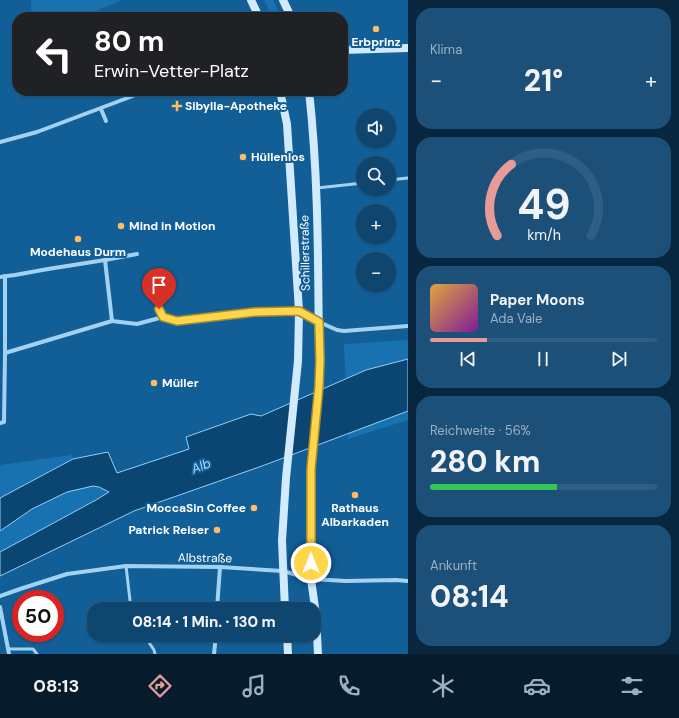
<!DOCTYPE html>
<html lang="de">
<head>
<meta charset="utf-8">
<style>
  body { margin:0; font-family:"DM Sans",sans-serif; background:#1c5078; color:#f1f3f6; height:100vh; display:flex; flex-direction:column; font-size:15px; white-space:nowrap }
  * { box-sizing:border-box; margin:0 }
  p { font-size:13px; color:#9bb1c3 }
  .icon { flex:none; width:22px; height:22px; fill:none; stroke:currentColor; stroke-width:2; stroke-linecap:round; stroke-linejoin:round }
  .map { position:relative; flex:1; overflow:hidden }
  .panel { display:flex; flex-direction:column; gap:8px; padding:8px; background:#08263e; width:271px }
  .panel>* { flex:none }
  .guide { position:absolute; left:12px; top:12px; width:336px; height:84px; border-radius:16px; box-shadow:0 1px 3px #0004,0 0 0 1px #2e5e83; background:#202124; color:#fff; overflow:hidden }
  .controls { position:absolute; left:356px; top:108px; display:grid; gap:8px }
  .controls a { display:grid; place-items:center; width:40px; height:40px; border-radius:50%; background:#0e4670; box-shadow:0 1px 3px #0004,0 0 0 1px #2e5e83; font-size:20px }
  .speed { position:absolute; left:12px; top:590px; display:flex; gap:8px; font-size:20px; font-weight:700; text-align:center }
  .speed>* { display:grid; place-content:center; width:52px; height:52px; border-radius:50%; background:#0e4670; box-shadow:0 1px 3px #0004,0 0 0 1px #2e5e83; line-height:1 }
  .speed .limit { border:6px solid #d22; background:#fff; color:#111 }
  .pin { position:absolute; display:grid; place-items:center; width:34px; height:34px; color:#fff; margin:-41px -17px; border-radius:50% 50% 50% 0; rotate:-45deg; box-shadow:0 0 4px #0007 }
  .pin .icon { rotate:45deg }
  .me { position:absolute; width:44px; margin:-22px; rotate:0deg; stroke-linejoin:round; filter:drop-shadow(0 0 3px #0008) }
  .turn { display:flex; align-items:center; gap:14px; height:84px; padding:0 16px; font-size:18px }
  .turn .icon { width:52px; height:52px; stroke-width:2.5 }
  .turn b { display:block; font-size:28px; line-height:34px }
  .big { font-size:30px; font-weight:800; line-height:1.1 }
  .panel .widget { flex:1; display:flex; flex-direction:column; justify-content:center; gap:6px; min-width:0; padding:0 14px; border-radius:16px; background:#1c5078 }
  .panel .dial { align-items:center; gap:0 }
  .dial svg { height:104px; overflow:visible; fill:none; stroke:#2e5e83; stroke-width:7; stroke-linecap:round; text-anchor:middle }
  .dial text { fill:#f1f3f6; stroke:none }
  .song { display:flex; align-items:center; gap:12px }
  .cover { width:48px; height:48px; border-radius:6px; background:linear-gradient(135deg,hsl(40 70% 55%),hsl(290 70% 35%)) }
  .played { height:4px; border-radius:2px; background:linear-gradient(90deg,#e69b98 25%,#2e5e83 25%) }
  .keys { display:flex; justify-content:space-around; direction:ltr }
  .heat { display:flex; justify-content:space-between; align-items:center; font-size:22px; direction:ltr }
  .charge { height:6px; border-radius:3px; background:linear-gradient(90deg,#34c759 56%,#2e5e83 0) }
  .trip { position:absolute; left:87px; top:602px; width:234px; height:40px; border-radius:16px; background:#0e4670; box-shadow:0 1px 3px #0004,0 0 0 1px #2e5e83; font-weight:800; line-height:40px; text-align:center }
  .dock { display:flex; height:64px; justify-content:space-around; align-items:center; background:#061c2d; color:#9bb1c3 }
  .dock .icon { width:28px; height:28px }
  .dock .selected { color:#e69b98 }
  .dock b { font-size:18px; color:#f1f3f6 }
  main { display:flex; flex:1; min-height:0 }
  .map>svg:first-child { display:block }
  .green { fill:#1972b0 }
  .water { fill:#0b4572; stroke:#93cff6 }
  .lines { fill:none; stroke-linecap:round; stroke-linejoin:round }
  .lane { stroke:#a1d2f3; stroke-width:3 }
  .street { stroke:#a1d2f3; stroke-width:4 }
  .secondary { stroke:#d1eafd; stroke-width:8 }
  .route-casing { stroke:#a68a30; stroke-width:10 }
  .route { stroke:#ffd54a; stroke-width:7 }
  .poi-dot { fill:#ffbc64; stroke:#125e96; stroke-width:1.5 }
  .labels { text-anchor:middle; dominant-baseline:central; stroke-width:4; stroke-linejoin:round; paint-order:stroke }
  .poi-label { font-size:12px; font-weight:bold; fill:#fff; stroke:#125e96; text-anchor:start }
  .street-label { font-size:12px; fill:#fff; stroke:#125e96 }
  .water-label { font-size:13px; font-style:italic; fill:#aedbfa; stroke:#125e96 }
</style>
</head>
<body>
<main>
<div class="map">
<svg width="408" height="654" viewBox="0 0 408 654">
  <rect width="100%" height="100%" fill="#125e96"/>
  <g class="green">
    <polygon points="31,0 122,0 94,12 96,17 32,17 31,13"/>
    <polygon points="264,0 273,0 278,10 270,13"/>
    <polygon points="408,340 408,420 348,439 344,344"/>
    <polygon points="72,455 73,459 1,497 0,494 0,465"/>
    <polygon points="93,486 99,487 109,491 96,500 0,552 0,531 32,509 67,492"/>
  </g>
  <polygon class="water" points="408,359 408,411 262,466 134,511 0,576 0,552 96,500 109,492 99,487 93,486 67,492 32,509 0,531 0,498 73,459 108,452 117,473 189,449 186,437 251,414 261,416 366,370"/>
  <g class="lines">
    <g class="lane">
      <polyline points="389,180 408,178"/>
      <polyline points="317,188 363,183"/>
      <polyline points="159,300 159,309 163,317 177,321 255,312 299,311 318,321"/>
      <polyline points="126,566 131,609"/>
      <polyline points="144,635 154,650 155,654"/>
      <polyline points="8,649 33,649 37,654"/>
    </g>
    <g class="street">
      <polyline points="101,109 106,121"/>
      <polyline points="0,142 37,132 146,91"/>
      <polyline points="137,254 105,260 112,321 137,324 163,317"/>
      <polyline points="0,277 15,275 48,269 105,260"/>
      <polyline points="319,322 337,330 344,331 408,326"/>
      <polyline points="5,353 112,321"/>
      <polyline points="0,423 4,422 5,353 5,276"/>
      <polyline points="0,596 20,589 67,574 126,566 220,567 283,571 311,579 346,581 396,580 408,581"/>
      <polyline points="0,607 9,654"/>
      <polyline points="217,609 220,567"/>
      <polyline points="214,654 216,635"/>
    </g>
    <g class="secondary">
      <polyline points="251,0 259,17"/>
      <polyline points="283,0 291,17"/>
      <polyline points="343,50 408,48"/>
      <polyline points="280,91 287,124 299,311 298,361 286,478 282,541 285,609"/>
      <path d="M309 91C319 180 318 271 319 360V386L311 469V579L316 615 318 654"/>
      <polyline points="287,635 288,654"/>
    </g>
  </g>
  <g class="lines">
    <g class="route-casing">
      <polyline id="route" points="159,309 163,317 177,321 255,312 299,311 319,322 320,360 319,386 311,469 311,563"/>
    </g>
    <use href="#route" class="route"/>
  </g>
  <g class="poi-dot">
    <circle cx="376" cy="29" r="4"/>
    <path d="M175 100h4v4h4v4h-4v4h-4v-4h-4v-4h4z"/>
    <circle cx="243" cy="157" r="4"/>
    <circle cx="121" cy="226" r="4"/>
    <circle cx="78" cy="239" r="4"/>
    <circle cx="154" cy="383" r="4"/>
    <circle cx="355" cy="495" r="4"/>
    <circle cx="254" cy="508" r="4"/>
    <circle cx="217" cy="530" r="4"/>
  </g>
  <g class="labels">
    <g class="poi-label">
      <text x="376" y="42" text-anchor="middle">Erbprinz</text>
      <text x="185" y="106">Sibylla-Apotheke</text>
      <text x="251" y="157">Hüllenlos</text>
      <text x="129" y="226">Mind in Motion</text>
      <text x="78" y="252" text-anchor="middle">Modehaus Durm</text>
      <text x="162" y="383">Müller</text>
      <text x="246" y="508" text-anchor="end">MoccaSin Coffee</text>
      <text x="355" y="508" text-anchor="middle">Rathaus<tspan x="355" dy="14">Albarkaden</tspan></text>
      <text x="209" y="530" text-anchor="end">Patrick Reiser</text>
    </g>
    <g class="street-label">
      <text transform="translate(305 253) rotate(-91)">Schillerstraße</text>
      <text transform="translate(205 558) rotate(1)">Albstraße</text>
    </g>
    <g class="water-label">
      <text transform="translate(201 466) rotate(-22)">Alb</text>
    </g>
  </g>
</svg>
<div class="controls">
<a><svg class="icon" aria-label="sound" viewBox="0 0 24 24"><path d="M4 9h4l5-4v14l-5-4H4zM17 9q2 3 0 6"/></svg></a>
<a><svg class="icon" aria-label="search" viewBox="0 0 24 24"><circle cx="10" cy="10" r="6"/><path d="M15 15l6 6"/></svg></a>
<a>+</a>
<a>−</a>
</div>
<div class="speed"><div class="limit">50</div></div>
<div class="pin" style="left:159px;top:309px;background:#d93025"><svg class="icon" aria-label="arrive" viewBox="0 0 24 24"><path d="M6 21V4h12l-3 4 3 4H6"/></svg></div>
<svg class="me" style="left:311px;top:563px" viewBox="-20 -20 40 40"><circle r="17" fill="#ffd54a" stroke="#fff" stroke-width="3"/><path d="M0-11L8 9 0 5-8 9z" fill="#fff"/></svg>
<div class="trip">08:14 · 1 Min. · 130 m</div>
<div class="guide">
<div class="turn"><svg class="icon" aria-label="left" viewBox="0 0 24 24"><path d="M17 20v-9H6M10 6l-5 5 5 5"/></svg><div><b>80 m</b>Erwin-Vetter-Platz</div></div>
</div>
</div>
<section class="panel">
<div class="widget"><p>Klima</p>
<div class="heat"><a>−</a><b class="big">21°</b><a>+</a></div>
</div>
<div class="widget dial"><svg viewBox="0 0 100 80">
<path d="M14 69A42 42 0 1 1 86 69"/>
<path d="M14 69A42 42 0 0 1 25 14" stroke="#e69b98"/>
<text x="50" y="56" font-size="32" font-weight="700">49</text>
<text x="50" y="72" font-size="11">km/h</text>
</svg></div>
<div class="widget">
<div class="song"><i class="cover"></i><div><b>Paper Moons</b><p>Ada Vale</p></div></div>
<div class="played"></div>
<div class="keys"><svg class="icon" aria-label="previous" viewBox="0 0 24 24"><path d="M18 5L8 12l10 7zM5 5v14"/></svg><svg class="icon" aria-label="pause" viewBox="0 0 24 24"><path d="M8 5v14M16 5v14"/></svg><svg class="icon" aria-label="next" viewBox="0 0 24 24"><path d="M6 5l10 7-10 7zM19 5v14"/></svg></div>
</div>
<div class="widget"><p>Reichweite · 56%</p><b class="big">280 km</b><div class="charge"></div></div>
<div class="widget"><p>Ankunft</p><b class="big">08:14</b></div>
</section>
</main>
<nav class="dock">
<b>08:13</b>
<svg class="icon selected" aria-label="directions" viewBox="0 0 24 24"><path d="M12 3l9 9-9 9-9-9zM9 14v-3h6M13 9l2 2-2 2"/></svg>
<svg class="icon" aria-label="music" viewBox="0 0 24 24"><path d="M9 18V5l10-2v13"/><circle cx="6" cy="18" r="3"/><circle cx="16" cy="16" r="3"/></svg>
<svg class="icon" aria-label="phone" viewBox="0 0 24 24"><path d="M5 4h4l2 5-3 2q2 4 5 5l2-3 5 2v4C11 20 4 13 5 4z"/></svg>
<svg class="icon" aria-label="climate" viewBox="0 0 24 24"><path d="M12 3v18M4 7l16 10M4 17L20 7"/></svg>
<svg class="icon" aria-label="car" viewBox="0 0 24 24"><path d="M5 17H2v-5l4-1 3-4h7l3 4 3 1v5h-3M9 17h6M6 11h13"/><circle cx="7" cy="17" r="2"/><circle cx="17" cy="17" r="2"/></svg>
<svg class="icon" aria-label="filters" viewBox="0 0 24 24"><path d="M4 7h16M4 17h16"/><circle cx="9" cy="7" r="2"/><circle cx="15" cy="17" r="2"/></svg>
</nav>
</body>
</html>
